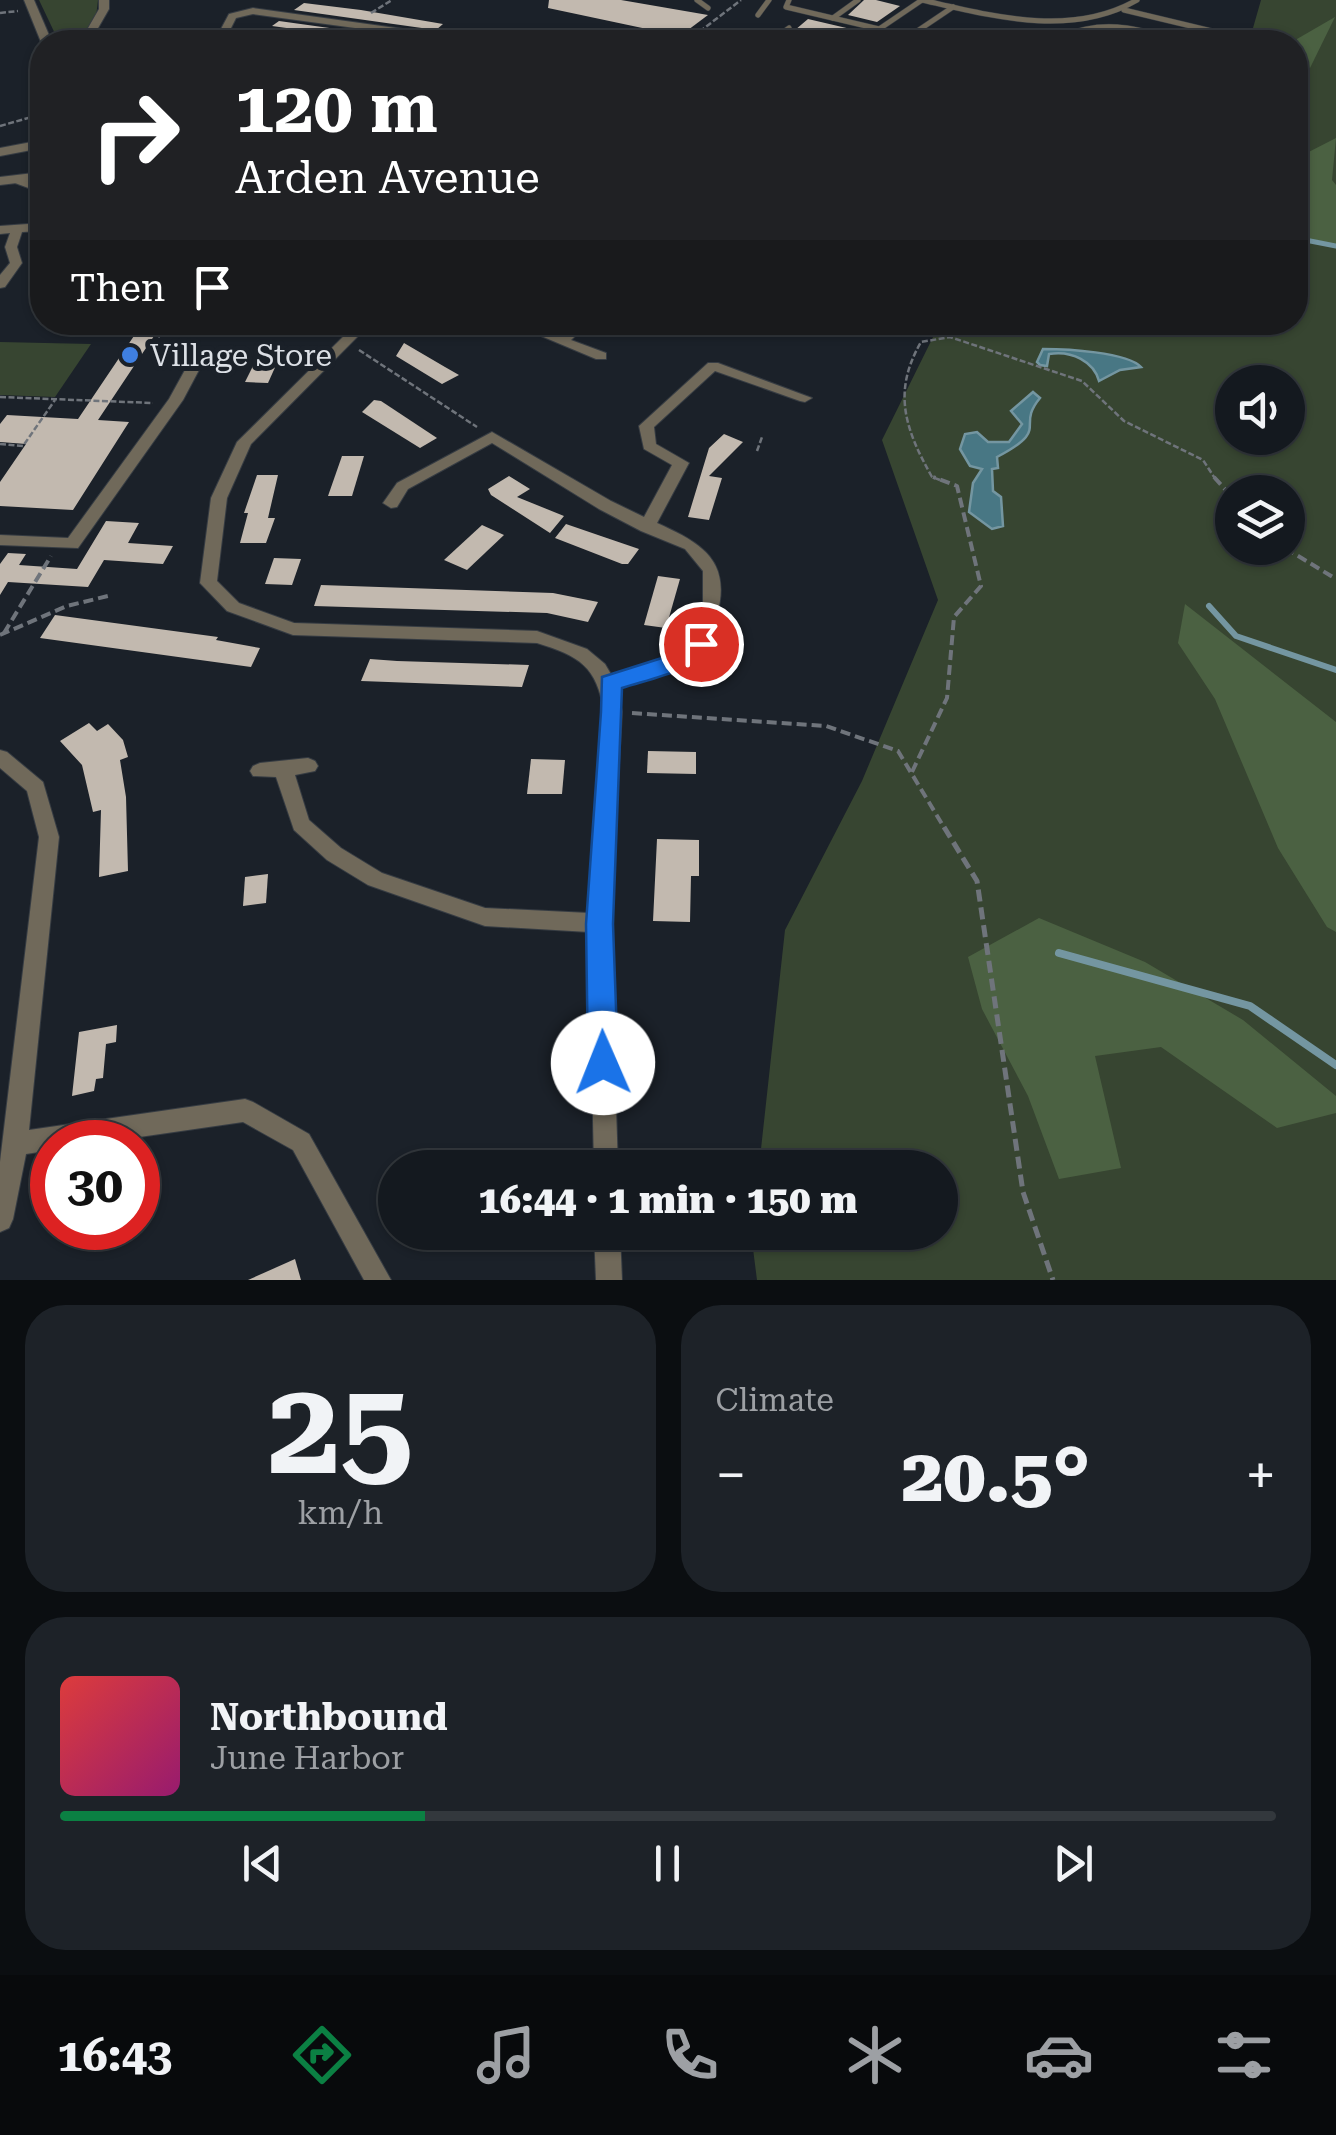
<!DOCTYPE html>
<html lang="en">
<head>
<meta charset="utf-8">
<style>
  body { margin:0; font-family:"Roboto Serif",serif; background:#1d2228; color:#f1f3f6; height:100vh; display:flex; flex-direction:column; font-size:38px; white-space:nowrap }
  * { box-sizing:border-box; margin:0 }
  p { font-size:32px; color:#9da0a4 }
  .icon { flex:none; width:55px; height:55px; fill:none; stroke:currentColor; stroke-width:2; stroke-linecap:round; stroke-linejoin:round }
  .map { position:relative; height:1280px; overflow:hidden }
  .details { display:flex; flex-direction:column; gap:25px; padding:25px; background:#0b0e11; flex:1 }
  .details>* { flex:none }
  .banner { position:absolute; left:30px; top:30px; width:1278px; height:305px; border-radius:40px; box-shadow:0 2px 8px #0004,0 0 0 2px #33383d; background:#202124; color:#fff; overflow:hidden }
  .buttons { position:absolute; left:1215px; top:365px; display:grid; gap:20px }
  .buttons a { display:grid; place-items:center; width:90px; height:90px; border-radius:50%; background:#14191f; box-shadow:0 2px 8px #0004,0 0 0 2px #33383d; font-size:50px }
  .speed { position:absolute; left:30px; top:1120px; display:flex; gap:20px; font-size:50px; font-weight:700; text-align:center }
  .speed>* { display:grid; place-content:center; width:130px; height:130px; border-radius:50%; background:#14191f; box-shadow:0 2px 8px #0004,0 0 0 2px #33383d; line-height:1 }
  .speed .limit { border:15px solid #d22; background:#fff; color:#111 }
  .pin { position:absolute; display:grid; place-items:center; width:85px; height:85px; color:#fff; margin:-42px; border:5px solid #fff; border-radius:50%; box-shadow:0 2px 10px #0007 }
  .me { position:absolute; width:110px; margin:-55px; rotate:359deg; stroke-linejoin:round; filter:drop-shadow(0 0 8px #0008) }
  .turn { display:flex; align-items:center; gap:35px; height:210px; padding:0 40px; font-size:45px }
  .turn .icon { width:130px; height:130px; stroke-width:2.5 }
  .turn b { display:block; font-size:70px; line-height:85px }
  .then { display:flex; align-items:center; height:95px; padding:0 40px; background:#0003; gap:20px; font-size:38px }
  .big { font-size:75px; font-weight:800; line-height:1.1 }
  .details .tile { flex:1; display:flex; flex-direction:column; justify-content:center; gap:15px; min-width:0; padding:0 35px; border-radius:40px; background:#1d2228 }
  .details .dial { align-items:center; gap:0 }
  .dial b { font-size:130px; line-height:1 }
  .song { display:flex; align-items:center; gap:30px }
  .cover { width:120px; height:120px; border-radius:15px; background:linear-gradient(135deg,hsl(0 70% 55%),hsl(320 70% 35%)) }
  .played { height:10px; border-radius:5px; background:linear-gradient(90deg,#0b8043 30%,#33383d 30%) }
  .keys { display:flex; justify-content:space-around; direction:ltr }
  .heat { display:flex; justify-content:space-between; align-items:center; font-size:55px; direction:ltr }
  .details .tiles { flex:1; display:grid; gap:25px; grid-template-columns:1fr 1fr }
  .tile:last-child { grid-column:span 2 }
  .trip { position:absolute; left:378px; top:1150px; width:580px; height:100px; border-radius:50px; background:#14191f; box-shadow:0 2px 8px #0004,0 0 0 2px #33383d; font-weight:800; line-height:100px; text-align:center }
  .tab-bar { display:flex; height:160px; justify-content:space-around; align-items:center; background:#080a0c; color:#9da0a4 }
  .tab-bar .icon { width:70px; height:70px }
  .tab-bar .active { color:#0b8043 }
  .tab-bar b { font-size:45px; color:#f1f3f6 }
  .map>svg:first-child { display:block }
  .green { fill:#374531; fill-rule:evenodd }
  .forest { fill:#4b6142 }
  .water { fill:#487784; stroke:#7496a1; stroke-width:2.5 }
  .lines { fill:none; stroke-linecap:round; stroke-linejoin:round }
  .stream-far2 { stroke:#7496a1; stroke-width:5 }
  .stream-far1 { stroke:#7496a1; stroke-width:6 }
  .stream { stroke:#7496a1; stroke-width:8 }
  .building { fill:#c2b9af }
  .service-casing { stroke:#363c43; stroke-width:6 }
  .minor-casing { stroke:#363c43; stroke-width:2 }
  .tertiary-casing { stroke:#363c43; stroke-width:2 }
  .path-far2 { stroke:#6f747b; stroke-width:2.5; stroke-dasharray:6 2.5; stroke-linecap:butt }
  .path-far1 { stroke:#6f747b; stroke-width:4; stroke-dasharray:10 5; stroke-linecap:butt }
  .path { stroke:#6f747b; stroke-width:5; stroke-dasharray:12 6; stroke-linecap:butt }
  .service { stroke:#70695a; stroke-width:5 }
  .minor { fill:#70695a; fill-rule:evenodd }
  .tertiary { fill:#70695a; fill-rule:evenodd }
  .route { fill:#1a73e8; stroke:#114b97; stroke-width:2.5 }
  .shop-dot { fill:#3f7fe0; stroke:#1b2129; stroke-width:4 }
  .labels { text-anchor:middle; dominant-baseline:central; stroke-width:10; stroke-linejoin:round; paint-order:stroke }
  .far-poi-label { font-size:30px; fill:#dce0e6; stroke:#1b2129; text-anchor:start }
</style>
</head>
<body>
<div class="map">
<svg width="1336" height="1280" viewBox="0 0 1336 1280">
  <rect width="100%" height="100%" fill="#1b2129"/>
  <g class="green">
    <polygon points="39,0 98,0 96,17 84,41 59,42"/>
    <path d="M1261 0H1336V1280H757L751 1233 940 1232V1168L759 1167 785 930 862 781 938 600 882 440 940 323 1295 322V42H1249ZM1232 382H1288V438H1232ZM1232 492H1288V548H1232Z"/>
    <polygon points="0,342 91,344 55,397 0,395"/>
  </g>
  <g class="forest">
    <polygon points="1335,17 1310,68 1295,63 1297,39"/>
    <polygon points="1336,138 1332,180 1336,185 1336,247 1295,234 1295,159"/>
    <polygon points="1185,604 1336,722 1336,932 1327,927 1278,848 1215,699 1178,643"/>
    <polygon points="1039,918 1145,962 1243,1020 1336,1096 1336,1113 1277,1128 1161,1047 1095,1056 1121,1168 1059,1179 1028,1096 982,1009 968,957"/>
  </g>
  <g class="water">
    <path d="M1043 349C1066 349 1127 352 1141 367L1120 370 1099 381C1094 362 1072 350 1049 354L1047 366 1040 365 1037 362Z"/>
    <path d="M1033 392 1040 398C1015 428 1052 428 997 457L998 468 992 469 993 491 1001 497 1003 526 992 529 969 512 973 483 982 469 970 466 960 449 965 434 977 432 988 442H1009L1022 424 1011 411Z"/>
  </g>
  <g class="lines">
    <polyline class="stream-far2" points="1295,238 1336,246"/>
    <polyline class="stream-far1" points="1209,606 1236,636 1336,670"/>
    <polyline class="stream" points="1059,953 1250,1006 1336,1065"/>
  </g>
  <g class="building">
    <polygon points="549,0 621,0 708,15 680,36 548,8"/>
    <polygon points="864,0 876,0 900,6 877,22 848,15"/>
    <polygon points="304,3 361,10 443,24 436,30 294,10"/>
    <polygon points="808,19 855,30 836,42 822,42 818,36 795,30"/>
    <polygon points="279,21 423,41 388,42 272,26"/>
    <polygon points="142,324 156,333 98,420 129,422 73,510 0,506 0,482 26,444 0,442 0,424 7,415 78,419"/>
    <polygon points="404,343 445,367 459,375 442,384 396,356"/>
    <polygon points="255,362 277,363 268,383 245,382"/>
    <polygon points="374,400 381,401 437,438 420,448 362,412"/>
    <polygon points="724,434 743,442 709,476 722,478 709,520 688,517 709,448"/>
    <polygon points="342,456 364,456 352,496 328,496"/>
    <polygon points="257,475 278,475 268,518 275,518 266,543 240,543 248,513 244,513"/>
    <polygon points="509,476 530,489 517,497 564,516 550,533 491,495 488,489"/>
    <polygon points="106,521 139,523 128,543 173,546 163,564 104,560 88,587 8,582 0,595 0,564 8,553 26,554 19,565 77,569"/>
    <polygon points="566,524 598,535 639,549 628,564 622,564 555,538"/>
    <polygon points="482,525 504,535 467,570 444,560"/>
    <polygon points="274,558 301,559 292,585 265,584"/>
    <polygon points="658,576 680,579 666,628 644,625"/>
    <polygon points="321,585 553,593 598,602 588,622 547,613 314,606"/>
    <polygon points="55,615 218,637 216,640 260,648 251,667 40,638"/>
    <polygon points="370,659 397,661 529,665 522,687 361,681"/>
    <polygon points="89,723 97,731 108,724 123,740 128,757 120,760 126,797 128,871 99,877 101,810 93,812 82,765 60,741"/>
    <polygon points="648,751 696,752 696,774 647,773"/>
    <polygon points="531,759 565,760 562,794 527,794"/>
    <polygon points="657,839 699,840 699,876 691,876 690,922 653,921"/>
    <polygon points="268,874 266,903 243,906 245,877"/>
    <polygon points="117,1025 116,1042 106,1044 103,1078 96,1079 94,1091 72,1096 79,1032"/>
    <polygon points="295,1259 301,1280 248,1280"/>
  </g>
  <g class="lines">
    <g class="service-casing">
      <g id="service">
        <polyline points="697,0 708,8"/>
        <polyline points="789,0 786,7 879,29"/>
        <path d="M922 0C992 16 1071 38 1137 0"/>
        <polyline points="1124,10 1245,39"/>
        <polyline points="758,15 769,0"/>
        <polyline points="833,18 858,0"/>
        <polyline points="789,28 782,33 816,42"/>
        <path d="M1063 36C1108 17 1143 31 1189 42"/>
        <polyline points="860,42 922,0"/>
        <polyline points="901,42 953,7"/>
      </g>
    </g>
    <g class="minor-casing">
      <g id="minor">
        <polygon points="99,0 109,0 109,9 90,42 80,42 99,9"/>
        <polygon points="253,8 475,39 480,42 458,42 253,14 236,18 224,42 214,42 229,14"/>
        <polygon points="19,178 42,186 42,193 15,183 15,179"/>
        <polygon points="42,223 42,231 22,232 17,247 22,263 5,287 0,288 0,275 10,263 5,247 10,233 0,234 0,226"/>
        <path d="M358 322H372L251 444 227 498 217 581 239 603 294 623 537 631 587 649 605 664 612 676 667 658 693 641 703 604V571L685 549 641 531 599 509 492 443 408 489 397 507 391 508 383 503 397 483 492 432 611 501 644 517 672 465 644 449 639 426 708 363H718L812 398 805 402 800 401 715 371 654 427 656 444 689 463 657 523C701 543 732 560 717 615 714 627 713 643 703 651 679 672 647 678 617 688L622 712 610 923 618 1168H594L589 932 485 926 368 885 327 860 294 830 276 777 253 776 250 771 253 766 260 763 308 758 315 761 318 766 315 771 295 775 309 820 341 848 382 873 485 908 589 913 604 712C597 666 579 656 537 643L293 635 227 611 200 583 211 498 237 442Z"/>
        <polygon points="575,322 590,322 571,340 606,353 606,359 596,359 534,333 541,329 559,336"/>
        <polygon points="201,349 208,353 183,400 78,548 0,545 0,535 68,538 169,399 196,350"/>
        <polygon points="0,750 7,752 43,782 59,837 29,1130 245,1099 253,1102 309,1134 391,1280 364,1280 293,1150 243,1122 105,1142 52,1142 52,1150 26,1154 13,1219 9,1228 0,1232 0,1162 39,837 27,791 0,768"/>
        <polygon points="594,1232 620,1232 622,1280 596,1280"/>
      </g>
    </g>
    <g class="tertiary-casing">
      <g id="tertiary">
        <polygon points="24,0 34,0 52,42 41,42"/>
        <polygon points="42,140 42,148 0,156 0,148"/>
        <polygon points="42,172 42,180 0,185 0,177"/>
      </g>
    </g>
    <g class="path-far2">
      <polyline points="0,13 18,11"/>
      <polyline points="371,13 392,0"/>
      <polyline points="686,42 741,0"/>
      <polyline points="0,126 42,114"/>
      <polyline points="161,332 154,346 183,350"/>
      <polyline points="359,350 477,427"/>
      <polyline points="0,397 153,403"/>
      <polyline points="0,444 23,446 55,400"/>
      <polyline points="757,451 762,437"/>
      <path d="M940 480 932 477C905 429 892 392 921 342L950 337 1082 381 1124 421 1203 460 1216 480"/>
    </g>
    <g class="path-far1">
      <polyline points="1214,477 1232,497"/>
      <polyline points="1285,548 1336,579"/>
      <polyline points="4,633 51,556"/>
      <polyline points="0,635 67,606 108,596"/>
      <polyline points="632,713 826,726 898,751 945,829"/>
      <polyline points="912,772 947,698 954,617 981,586 957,486 933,477"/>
    </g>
    <polyline class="path" points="944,827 977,881 1023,1192 1053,1280"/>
    <use href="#service" class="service"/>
    <use href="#minor" class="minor"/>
    <use href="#tertiary" class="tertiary"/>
  </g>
  <path class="route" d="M701 636 712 644C693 672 653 678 622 688L613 924 618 1063 614 1073 603 1077 592 1073 588 1063 586 924 601 712 602 677 665 657Z"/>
  <circle class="shop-dot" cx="130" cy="355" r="10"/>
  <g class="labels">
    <g class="far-poi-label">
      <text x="150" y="355">Village Store</text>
    </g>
  </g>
</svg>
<div class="buttons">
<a><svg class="icon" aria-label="sound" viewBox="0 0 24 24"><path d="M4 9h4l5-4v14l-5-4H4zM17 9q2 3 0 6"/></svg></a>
<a><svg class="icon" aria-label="layers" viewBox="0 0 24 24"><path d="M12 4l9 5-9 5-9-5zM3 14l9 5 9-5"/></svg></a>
</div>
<div class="speed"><div class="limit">30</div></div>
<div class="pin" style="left:701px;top:644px;background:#d93025"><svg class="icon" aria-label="arrive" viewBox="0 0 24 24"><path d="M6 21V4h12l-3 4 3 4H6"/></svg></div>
<svg class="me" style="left:603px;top:1063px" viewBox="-20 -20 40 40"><circle r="19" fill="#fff"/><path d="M0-13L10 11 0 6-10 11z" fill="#1a73e8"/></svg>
<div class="trip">16:44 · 1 min · 150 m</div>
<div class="banner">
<div class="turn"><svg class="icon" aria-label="right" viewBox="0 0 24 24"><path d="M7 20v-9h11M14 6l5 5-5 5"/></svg><div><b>120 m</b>Arden Avenue</div></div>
<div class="then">Then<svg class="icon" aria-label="arrive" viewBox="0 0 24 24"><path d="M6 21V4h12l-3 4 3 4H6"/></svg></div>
</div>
</div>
<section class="details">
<div class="tiles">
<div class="tile dial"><b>25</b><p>km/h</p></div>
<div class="tile"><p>Climate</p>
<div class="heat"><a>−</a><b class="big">20.5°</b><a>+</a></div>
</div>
<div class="tile">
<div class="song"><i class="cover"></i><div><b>Northbound</b><p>June Harbor</p></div></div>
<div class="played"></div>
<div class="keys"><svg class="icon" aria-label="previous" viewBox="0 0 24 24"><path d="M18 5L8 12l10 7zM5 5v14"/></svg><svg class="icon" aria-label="pause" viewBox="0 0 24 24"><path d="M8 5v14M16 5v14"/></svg><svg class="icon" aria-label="next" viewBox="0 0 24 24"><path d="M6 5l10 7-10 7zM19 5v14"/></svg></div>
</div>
</div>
</section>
<nav class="tab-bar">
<b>16:43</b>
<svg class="icon active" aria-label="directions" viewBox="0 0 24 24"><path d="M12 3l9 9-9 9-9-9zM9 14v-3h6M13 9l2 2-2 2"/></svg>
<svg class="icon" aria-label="music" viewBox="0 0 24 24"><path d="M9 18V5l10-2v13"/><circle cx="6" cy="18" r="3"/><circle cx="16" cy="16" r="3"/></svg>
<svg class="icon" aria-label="phone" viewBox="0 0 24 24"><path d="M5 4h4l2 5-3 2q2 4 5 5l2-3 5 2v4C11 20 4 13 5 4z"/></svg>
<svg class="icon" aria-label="climate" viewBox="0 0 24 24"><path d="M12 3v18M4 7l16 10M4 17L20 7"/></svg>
<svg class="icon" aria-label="car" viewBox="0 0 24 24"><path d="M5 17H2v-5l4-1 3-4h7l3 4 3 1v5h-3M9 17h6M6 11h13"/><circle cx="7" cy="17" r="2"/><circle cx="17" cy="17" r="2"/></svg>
<svg class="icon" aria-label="filters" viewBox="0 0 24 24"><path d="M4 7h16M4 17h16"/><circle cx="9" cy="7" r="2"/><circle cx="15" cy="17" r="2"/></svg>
</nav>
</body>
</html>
